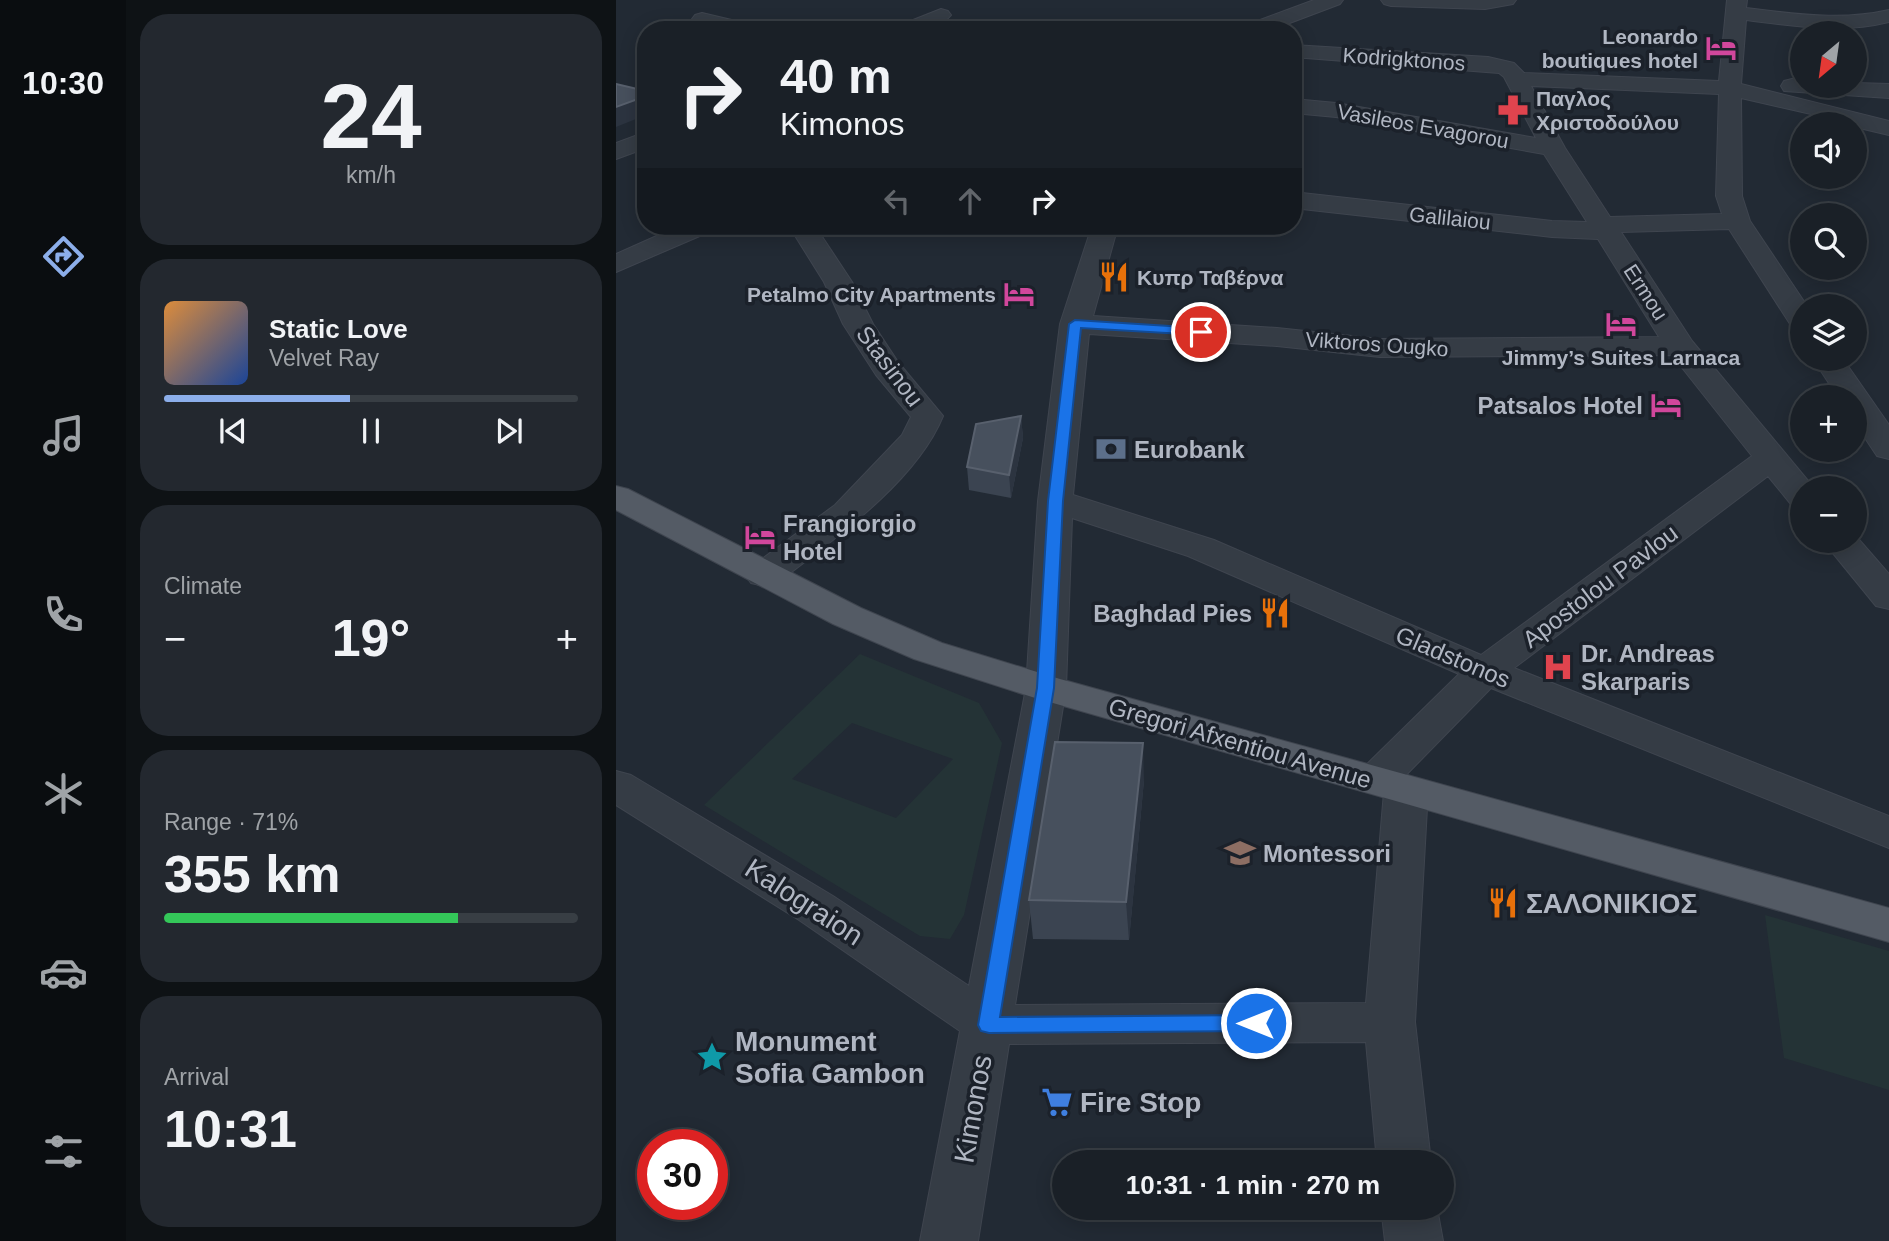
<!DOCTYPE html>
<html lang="en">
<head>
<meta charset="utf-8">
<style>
  body { margin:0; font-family:Helvetica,sans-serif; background:#23282f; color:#f1f3f6; height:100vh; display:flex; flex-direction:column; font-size:26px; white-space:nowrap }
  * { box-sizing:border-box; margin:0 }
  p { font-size:23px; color:#9fa3a7 }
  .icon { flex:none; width:38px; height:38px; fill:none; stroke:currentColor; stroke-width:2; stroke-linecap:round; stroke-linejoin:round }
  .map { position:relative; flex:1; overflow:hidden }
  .details { display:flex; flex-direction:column; gap:14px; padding:14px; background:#0e1215; width:490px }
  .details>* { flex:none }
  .guide { position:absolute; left:21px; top:21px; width:665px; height:214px; border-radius:28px; box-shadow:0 4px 18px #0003,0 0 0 2px #383e44; background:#1a2027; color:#f1f3f6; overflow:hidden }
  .needle { width:46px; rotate:209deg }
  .tools { position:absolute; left:1174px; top:21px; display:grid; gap:14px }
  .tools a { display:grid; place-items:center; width:77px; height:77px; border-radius:50%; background:#1a2027; box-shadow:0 4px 18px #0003,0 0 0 2px #383e44; font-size:35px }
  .speed { position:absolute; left:21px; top:1129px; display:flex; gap:14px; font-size:35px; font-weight:700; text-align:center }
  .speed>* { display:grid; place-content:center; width:91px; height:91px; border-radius:50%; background:#1a2027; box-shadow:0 4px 18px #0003,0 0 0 2px #383e44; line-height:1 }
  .speed .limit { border:10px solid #d22; background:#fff; color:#111 }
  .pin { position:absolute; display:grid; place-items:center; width:60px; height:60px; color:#fff; margin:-30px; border:4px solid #fff; border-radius:50%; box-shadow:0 2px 7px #0007 }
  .me { position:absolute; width:77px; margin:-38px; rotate:270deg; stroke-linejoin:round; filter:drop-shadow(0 0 5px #0008) }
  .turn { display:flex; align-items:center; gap:24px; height:147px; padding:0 28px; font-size:32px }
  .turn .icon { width:91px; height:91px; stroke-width:2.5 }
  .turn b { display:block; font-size:49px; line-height:60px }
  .lanes { display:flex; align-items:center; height:66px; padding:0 28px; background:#0003; justify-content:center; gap:35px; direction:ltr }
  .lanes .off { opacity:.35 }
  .big { font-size:52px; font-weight:800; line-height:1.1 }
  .details .card { flex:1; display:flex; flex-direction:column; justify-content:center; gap:10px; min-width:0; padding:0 24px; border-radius:28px; background:#23282f }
  .details .dial { align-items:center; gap:0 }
  .dial b { font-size:91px; line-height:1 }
  .song { display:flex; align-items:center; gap:21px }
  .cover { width:84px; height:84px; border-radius:10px; background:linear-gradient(135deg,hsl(30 70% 55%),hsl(220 70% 35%)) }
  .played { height:7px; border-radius:4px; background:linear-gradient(90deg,#8caeea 45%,#383e44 45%) }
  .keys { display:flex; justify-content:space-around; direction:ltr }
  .heat { display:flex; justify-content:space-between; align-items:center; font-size:38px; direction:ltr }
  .charge { height:10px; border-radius:5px; background:linear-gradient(90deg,#34c759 71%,#383e44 0) }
  .trip { position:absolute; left:436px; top:1150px; width:402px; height:70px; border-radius:35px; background:#1a2027; box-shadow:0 4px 18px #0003,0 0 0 2px #383e44; font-weight:800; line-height:70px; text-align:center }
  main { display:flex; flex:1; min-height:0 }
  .menu { display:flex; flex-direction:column; width:126px; justify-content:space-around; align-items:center; background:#0a0d10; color:#9fa3a7 }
  .menu .icon { width:49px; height:49px }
  .menu .active { color:#8caeea }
  .menu b { font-size:32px; color:#f1f3f6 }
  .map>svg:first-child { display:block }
  .green { fill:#243336; fill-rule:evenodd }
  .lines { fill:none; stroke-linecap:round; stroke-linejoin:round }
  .minor-casing { stroke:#3f454f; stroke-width:2 }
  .major-casing { stroke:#3f454f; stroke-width:2 }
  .minor { fill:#353c45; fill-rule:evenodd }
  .major { fill:#545b65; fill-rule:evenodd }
  .wall { fill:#3b4451 }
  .shaded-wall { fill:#2c3440 }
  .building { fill:#47505d; stroke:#58606d; stroke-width:2 }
  .route { fill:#1a73e8; stroke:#114b97; stroke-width:2 }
  .labels { text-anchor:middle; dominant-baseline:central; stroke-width:7; stroke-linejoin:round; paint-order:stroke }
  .far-poi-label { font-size:21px; font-weight:bold; fill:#b0b6c2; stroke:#1b212a; text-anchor:end }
  .far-street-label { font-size:21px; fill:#b0b6c2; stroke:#1b212a }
  .street-label { font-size:24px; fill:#b0b6c2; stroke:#1b212a }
  .poi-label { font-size:24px; font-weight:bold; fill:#b0b6c2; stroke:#1b212a; text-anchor:start }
  .near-street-label { font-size:28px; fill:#b0b6c2; stroke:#1b212a }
  .near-poi-label { font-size:28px; font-weight:bold; fill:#b0b6c2; stroke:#1b212a; text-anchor:start }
</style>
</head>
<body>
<main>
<nav class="menu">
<b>10:30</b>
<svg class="icon active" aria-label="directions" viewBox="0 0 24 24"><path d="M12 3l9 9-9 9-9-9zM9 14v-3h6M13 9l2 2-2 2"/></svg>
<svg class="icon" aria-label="music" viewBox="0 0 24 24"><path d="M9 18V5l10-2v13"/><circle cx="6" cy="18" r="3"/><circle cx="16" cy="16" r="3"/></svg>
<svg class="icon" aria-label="phone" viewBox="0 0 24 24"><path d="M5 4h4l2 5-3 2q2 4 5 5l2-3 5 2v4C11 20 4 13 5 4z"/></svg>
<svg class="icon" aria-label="climate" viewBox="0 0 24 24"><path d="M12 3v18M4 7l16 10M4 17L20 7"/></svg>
<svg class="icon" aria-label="car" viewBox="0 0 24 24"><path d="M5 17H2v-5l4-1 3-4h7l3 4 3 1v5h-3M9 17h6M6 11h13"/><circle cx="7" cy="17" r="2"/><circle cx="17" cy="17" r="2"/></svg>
<svg class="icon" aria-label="filters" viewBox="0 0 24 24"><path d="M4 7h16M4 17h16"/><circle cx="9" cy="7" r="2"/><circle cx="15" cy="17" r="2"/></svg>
</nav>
<section class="details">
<div class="card dial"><b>24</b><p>km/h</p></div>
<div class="card">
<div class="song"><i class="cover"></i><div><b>Static Love</b><p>Velvet Ray</p></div></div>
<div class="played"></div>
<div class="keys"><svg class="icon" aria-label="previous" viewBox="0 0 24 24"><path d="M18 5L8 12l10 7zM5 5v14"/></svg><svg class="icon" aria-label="pause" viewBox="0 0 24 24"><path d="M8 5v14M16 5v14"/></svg><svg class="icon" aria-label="next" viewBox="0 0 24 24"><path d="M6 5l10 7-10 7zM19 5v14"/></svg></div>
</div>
<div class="card"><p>Climate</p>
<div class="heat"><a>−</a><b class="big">19°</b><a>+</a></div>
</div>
<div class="card"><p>Range · 71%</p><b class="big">355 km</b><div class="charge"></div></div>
<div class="card"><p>Arrival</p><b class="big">10:31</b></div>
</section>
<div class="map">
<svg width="1273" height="1241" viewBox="0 0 1273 1241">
  <rect width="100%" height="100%" fill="#222a34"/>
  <g class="green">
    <path d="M244 654 363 703 386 743 348 915 334 939 304 936 88 805ZM236 723 337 759 280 818 176 779Z"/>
    <polygon points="1149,915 1273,951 1273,1090 1168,1058"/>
  </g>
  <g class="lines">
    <g class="minor-casing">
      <g id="minor">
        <polygon points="698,0 727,0 724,4 655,30 625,30 628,26"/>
        <polygon points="765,0 900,0 897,4 869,9 775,6 768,4"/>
        <path d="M1111 0H1131L1130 8C1179 14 1225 21 1273 10V22C1225 34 1178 26 1130 20L1125 84 1273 121V135L1239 127V124L1125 98 1126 196 1134 221 1191 306H1186V330L1176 327 1113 229 1005 232 1076 341 1198 488H1186V506L1174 503 1152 476 898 668 1273 816V848L875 688 789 776 805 780 812 790 799 1022 815 1162H761L750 1042 393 1044 362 1241H304L344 1031 183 920 0 805V771L15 775 217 896 353 986 410 688 422 501 444 324 476 226H502L477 316 661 328 764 339 1043 337 982 239 936 237 677 208V192L936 221 971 222 928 154 720 117 677 113V99L720 103 920 138 888 77 883 73 677 57V45L872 57 898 63 908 73 1103 81ZM915 86 1103 94 1100 196 1106 214 994 217 949 148ZM473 334 661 346 764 357 1056 355 1136 456 865 655 598 540 457 495ZM456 518 572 556 843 674 745 770 738 780 745 790 760 794 768 792 750 1003 399 1005 450 688Z"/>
        <path d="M325 9 332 11 335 15C322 31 298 30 279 30L282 26Z"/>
        <polygon points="86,13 141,26 144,30 106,30 79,23 76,19 79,15"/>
        <polygon points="1176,79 1186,80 1186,86 1239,86 1239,83 1273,84 1273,98 1168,91 1165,86 1168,81"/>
        <polygon points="30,132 30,148 0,159 0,143"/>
        <polygon points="63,226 97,226 93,232 0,272 0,254"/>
        <path d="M173 226H199L236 282 257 324 282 362 327 416C300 482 217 540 161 583L148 586 135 583 129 575 135 567 219 505 286 435 295 417 260 375 227 324 208 282Z"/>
        <polygon points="1197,359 1227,359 1273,425 1273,459 1261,456 1239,423 1239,397 1222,397"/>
        <polygon points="1239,535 1273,574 1273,609 1260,606 1207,541 1239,541"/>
        <polygon points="765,1208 821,1208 827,1241 769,1241"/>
      </g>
    </g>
    <g class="major-casing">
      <polygon id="major" points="0,486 12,489 245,608 326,643 444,679 1273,908 1273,942 416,697 298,659 217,624 0,510"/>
    </g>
    <use href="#minor" class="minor"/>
    <use href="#major" class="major"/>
  </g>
  <g class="wall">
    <polygon points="405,416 407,438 395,498 353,490 351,467"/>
    <polygon points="528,780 513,940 417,939 413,900"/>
  </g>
  <g class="shaded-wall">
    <polygon points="30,96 30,115 0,127 0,107"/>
    <polygon points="405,416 407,438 395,498 393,475"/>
    <polygon points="527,743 528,780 513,940 510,902"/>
  </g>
  <g class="building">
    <polygon points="0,84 30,91 30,96 0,107"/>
    <polygon points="405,416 393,475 351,467 360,424"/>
    <polygon points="439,742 527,743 510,902 413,900"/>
  </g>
  <polygon class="route" points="459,320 585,328 592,332 585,335 465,328 447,501 438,688 384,1017 640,1015 648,1017 651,1023 648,1028 640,1031 373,1033 365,1031 362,1025 421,688 432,501 453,324"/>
  <defs>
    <g id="hotel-bare" transform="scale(2.415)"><path d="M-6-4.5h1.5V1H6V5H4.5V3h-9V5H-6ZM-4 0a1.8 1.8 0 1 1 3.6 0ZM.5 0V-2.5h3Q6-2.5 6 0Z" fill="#d1479c" stroke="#1b212a" stroke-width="2.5" paint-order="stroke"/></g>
    <g id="pharmacy-bare" transform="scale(2.415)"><path d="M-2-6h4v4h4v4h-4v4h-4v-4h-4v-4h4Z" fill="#e0444e" stroke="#1b212a" stroke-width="2.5" paint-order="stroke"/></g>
    <g id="restaurant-bare" transform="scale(2.415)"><path d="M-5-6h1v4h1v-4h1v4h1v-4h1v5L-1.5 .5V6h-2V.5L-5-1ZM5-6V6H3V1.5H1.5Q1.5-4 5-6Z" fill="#e8710a" stroke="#1b212a" stroke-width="2.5" paint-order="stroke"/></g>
    <g id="bank-bare" transform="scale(2.415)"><path d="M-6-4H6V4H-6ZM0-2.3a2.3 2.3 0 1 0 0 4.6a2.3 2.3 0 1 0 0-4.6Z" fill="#5c6f8a" stroke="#1b212a" stroke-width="2.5" paint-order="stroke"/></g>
    <g id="hospital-bare" transform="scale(2.415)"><path d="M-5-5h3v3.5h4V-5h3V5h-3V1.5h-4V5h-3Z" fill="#e0444e" stroke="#1b212a" stroke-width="2.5" paint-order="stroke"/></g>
    <g id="school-bare" transform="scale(2.415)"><path d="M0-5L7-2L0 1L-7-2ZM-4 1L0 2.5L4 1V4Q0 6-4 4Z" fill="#8d6e63" stroke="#1b212a" stroke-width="2.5" paint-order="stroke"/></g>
    <g id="sight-bare" transform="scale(2.415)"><path d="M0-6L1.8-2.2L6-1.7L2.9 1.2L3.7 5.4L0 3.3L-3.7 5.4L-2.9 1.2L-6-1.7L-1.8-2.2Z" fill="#0f9aa8" stroke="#1b212a" stroke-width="2.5" paint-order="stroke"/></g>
    <g id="supermarket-bare" transform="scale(2.415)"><path d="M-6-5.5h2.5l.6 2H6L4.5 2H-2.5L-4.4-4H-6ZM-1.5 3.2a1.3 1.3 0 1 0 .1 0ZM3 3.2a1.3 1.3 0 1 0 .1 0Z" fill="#3f7fe0" stroke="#1b212a" stroke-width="2.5" paint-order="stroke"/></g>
  </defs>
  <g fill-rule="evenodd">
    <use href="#hotel-bare" x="1105" y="48"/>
    <use href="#pharmacy-bare" x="897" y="110"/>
    <use href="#restaurant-bare" x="498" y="277"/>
    <use href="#hotel-bare" x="403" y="294"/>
    <use href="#hotel-bare" x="1005" y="324"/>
    <use href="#hotel-bare" x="1050" y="405"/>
    <use href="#bank-bare" x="495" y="449"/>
    <use href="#hotel-bare" x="144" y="537"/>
    <use href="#restaurant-bare" x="659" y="613"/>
    <use href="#hospital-bare" x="942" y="667"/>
    <use href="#school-bare" x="624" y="853"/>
    <use href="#restaurant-bare" x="887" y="903"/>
    <use href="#sight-bare" x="96" y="1057"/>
    <use href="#supermarket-bare" x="441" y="1102"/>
  </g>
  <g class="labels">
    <g class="far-poi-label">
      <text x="1082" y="36">Leonardo<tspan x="1082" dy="24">boutiques hotel</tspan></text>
      <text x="920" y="98" text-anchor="start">Παγλος<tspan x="920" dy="24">Χριστοδούλου</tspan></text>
      <text x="521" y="277" text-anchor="start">Κυπρ Ταβέρνα</text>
      <text x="380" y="294">Petalmo City Apartments</text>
      <text x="1005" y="357" text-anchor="middle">Jimmy’s Suites Larnaca</text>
    </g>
    <g class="far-street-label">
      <text transform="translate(788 59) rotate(4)">Kodrigktonos</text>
      <text transform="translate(807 126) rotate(10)">Vasileos Evagorou</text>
      <text transform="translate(834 218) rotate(6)">Galilaiou</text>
      <text transform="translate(1030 292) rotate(57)">Ermou</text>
      <text transform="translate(761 344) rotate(4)">Viktoros Ougko</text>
    </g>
    <g class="street-label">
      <text transform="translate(274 366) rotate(53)">Stasinou</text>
      <text transform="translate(984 586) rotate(-37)">Apostolou Pavlou</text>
      <text transform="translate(837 657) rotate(23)">Gladstonos</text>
      <text transform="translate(624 743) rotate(16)">Gregori Afxentiou Avenue</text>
    </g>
    <g class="poi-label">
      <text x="1027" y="405" text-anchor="end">Patsalos Hotel</text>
      <text x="518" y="449">Eurobank</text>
      <text x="167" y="523">Frangiorgio<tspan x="167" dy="28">Hotel</tspan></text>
      <text x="636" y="613" text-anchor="end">Baghdad Pies</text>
      <text x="965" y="653">Dr. Andreas<tspan x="965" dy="28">Skarparis</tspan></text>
      <text x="647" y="853">Montessori</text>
    </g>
    <g class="near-street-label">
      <text transform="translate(188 902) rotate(33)">Kalograion</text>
      <text transform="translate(357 1109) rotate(-80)">Kimonos</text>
    </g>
    <g class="near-poi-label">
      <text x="910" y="903">ΣΑΛΟΝΙΚΙΟΣ</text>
      <text x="119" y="1041">Monument<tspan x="119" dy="32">Sofia Gambon</tspan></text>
      <text x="464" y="1102">Fire Stop</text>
    </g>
  </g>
</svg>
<div class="tools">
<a><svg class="needle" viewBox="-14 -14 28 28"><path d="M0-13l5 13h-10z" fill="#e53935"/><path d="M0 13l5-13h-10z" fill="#9fa3a7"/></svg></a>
<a><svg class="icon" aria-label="sound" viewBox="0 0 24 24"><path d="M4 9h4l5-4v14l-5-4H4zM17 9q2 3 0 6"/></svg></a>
<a><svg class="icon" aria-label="search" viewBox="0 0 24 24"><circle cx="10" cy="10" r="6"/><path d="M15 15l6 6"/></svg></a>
<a><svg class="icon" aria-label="layers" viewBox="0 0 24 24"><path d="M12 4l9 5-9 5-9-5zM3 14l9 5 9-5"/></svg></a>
<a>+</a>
<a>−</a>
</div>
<div class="speed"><div class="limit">30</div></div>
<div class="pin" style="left:585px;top:332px;background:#d93025"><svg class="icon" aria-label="arrive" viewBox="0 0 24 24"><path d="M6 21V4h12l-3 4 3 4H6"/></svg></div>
<svg class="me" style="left:640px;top:1023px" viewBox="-20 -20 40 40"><circle r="17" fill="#1a73e8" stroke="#fff" stroke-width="3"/><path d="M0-11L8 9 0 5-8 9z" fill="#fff"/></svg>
<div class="trip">10:31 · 1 min · 270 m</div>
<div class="guide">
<div class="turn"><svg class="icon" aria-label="right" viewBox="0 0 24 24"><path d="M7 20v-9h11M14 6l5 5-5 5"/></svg><div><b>40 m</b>Kimonos</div></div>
<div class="lanes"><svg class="icon off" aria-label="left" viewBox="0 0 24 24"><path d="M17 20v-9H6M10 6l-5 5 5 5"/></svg><svg class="icon off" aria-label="ahead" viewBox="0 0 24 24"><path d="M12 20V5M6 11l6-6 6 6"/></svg><svg class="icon" aria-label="right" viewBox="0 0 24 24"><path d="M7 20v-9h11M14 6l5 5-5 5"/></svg></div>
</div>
</div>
</main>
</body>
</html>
